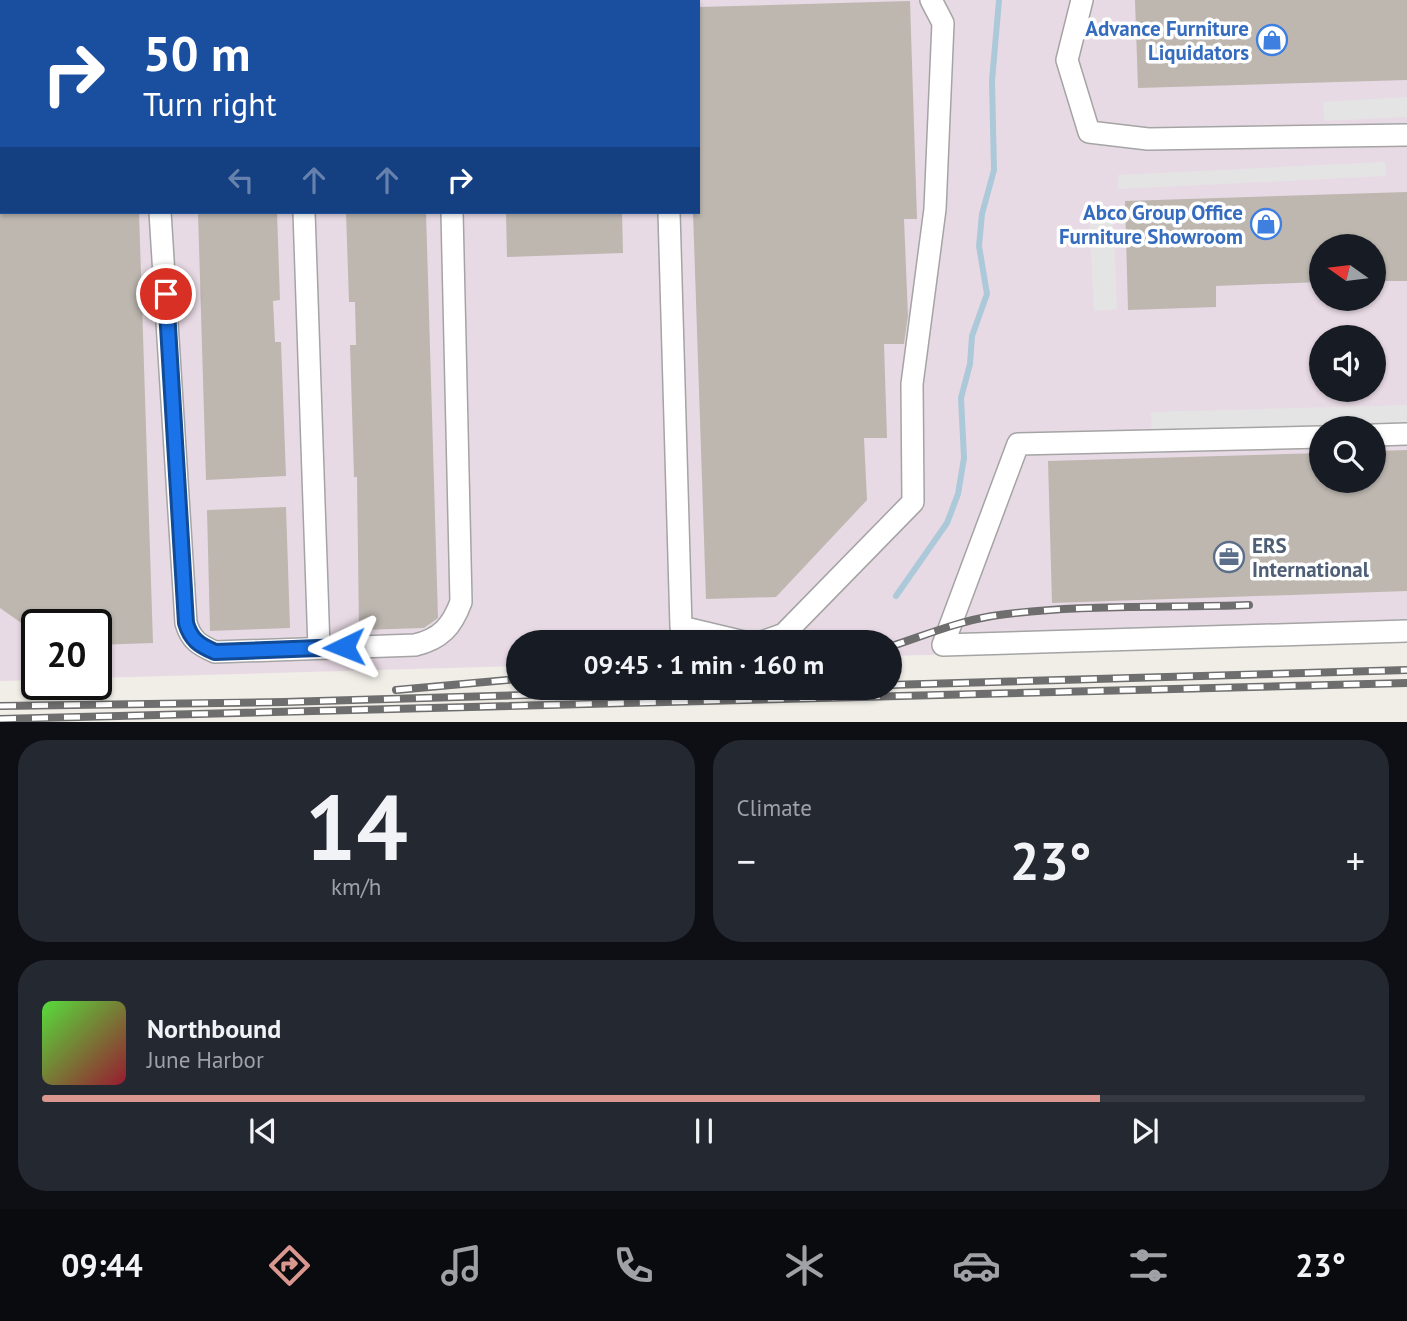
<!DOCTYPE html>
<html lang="en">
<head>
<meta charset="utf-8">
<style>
  body { margin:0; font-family:"PT Sans",sans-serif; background:#242831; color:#f1f3f6; height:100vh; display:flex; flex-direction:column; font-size:26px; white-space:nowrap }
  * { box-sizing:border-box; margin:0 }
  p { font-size:23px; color:#9ea1a6 }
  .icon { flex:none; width:38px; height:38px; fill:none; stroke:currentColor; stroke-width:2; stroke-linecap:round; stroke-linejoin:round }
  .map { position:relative; height:722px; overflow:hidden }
  .sheet { display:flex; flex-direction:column; gap:18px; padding:18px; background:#0d0f14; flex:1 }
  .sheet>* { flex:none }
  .top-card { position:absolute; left:0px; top:0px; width:700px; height:214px; box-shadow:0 2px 5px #0004; background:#1a4fa0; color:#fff; overflow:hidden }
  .needle { width:46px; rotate:284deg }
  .controls { position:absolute; left:1309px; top:234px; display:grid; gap:14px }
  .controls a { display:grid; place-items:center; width:77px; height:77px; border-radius:50%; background:#171b24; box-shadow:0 2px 5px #0004; font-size:35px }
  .speed { position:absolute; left:21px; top:609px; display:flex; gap:14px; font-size:35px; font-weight:700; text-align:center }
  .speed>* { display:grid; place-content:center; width:91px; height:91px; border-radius:50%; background:#171b24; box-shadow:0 2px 5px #0004; line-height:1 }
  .speed .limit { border:4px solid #111; border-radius:10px; background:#fff; color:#111 }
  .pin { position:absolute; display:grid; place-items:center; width:60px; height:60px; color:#fff; margin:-30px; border:4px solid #fff; border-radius:50%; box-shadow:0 2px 7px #0007 }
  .me { position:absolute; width:77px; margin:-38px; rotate:268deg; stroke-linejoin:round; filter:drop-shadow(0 0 5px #0008) }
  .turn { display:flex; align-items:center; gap:24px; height:147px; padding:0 28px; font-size:32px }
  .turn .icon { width:91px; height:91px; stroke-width:2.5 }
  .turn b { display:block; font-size:49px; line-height:60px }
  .lanes { display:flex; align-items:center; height:66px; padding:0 28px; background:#0003; justify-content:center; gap:35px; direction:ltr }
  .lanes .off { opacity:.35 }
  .big { font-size:52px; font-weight:700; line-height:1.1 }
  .sheet .tile { flex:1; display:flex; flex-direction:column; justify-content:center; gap:10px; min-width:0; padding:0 24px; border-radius:28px; background:#242831 }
  .sheet .dial { align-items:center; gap:0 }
  .dial b { font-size:91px; line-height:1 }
  .song { display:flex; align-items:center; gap:21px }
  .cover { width:84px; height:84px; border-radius:10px; background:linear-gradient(135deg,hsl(110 70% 55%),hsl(350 70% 35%)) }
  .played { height:7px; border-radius:4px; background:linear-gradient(90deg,#da9790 80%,#363941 80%) }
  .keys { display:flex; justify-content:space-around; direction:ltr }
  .heat { display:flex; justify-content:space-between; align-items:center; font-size:38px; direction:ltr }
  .sheet .tiles { flex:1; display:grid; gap:18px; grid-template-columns:1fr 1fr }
  .tile:last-child { grid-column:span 2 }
  .trip { position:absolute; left:506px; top:630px; width:396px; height:70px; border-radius:35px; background:#171b24; box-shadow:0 2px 5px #0004; font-weight:700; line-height:70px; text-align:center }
  .dock { display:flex; height:112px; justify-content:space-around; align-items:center; background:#090b0e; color:#9ea1a6 }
  .dock .icon { width:49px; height:49px }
  .dock .selected { color:#da9790 }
  .dock b { font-size:32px; color:#f1f3f6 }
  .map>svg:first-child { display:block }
  .industrial { fill:#e8dae4; fill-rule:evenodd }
  .parking { fill:#e4e4e4 }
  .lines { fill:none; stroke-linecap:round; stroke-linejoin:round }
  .stream { stroke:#acc9d9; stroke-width:6 }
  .building { fill:#bdb7b0 }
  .minor-casing { stroke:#a4a4a4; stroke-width:24 }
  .minor { stroke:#fff; stroke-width:21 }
  .rail-casing { stroke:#6e6e6e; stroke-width:8 }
  .rail { stroke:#fff; stroke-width:5; stroke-dasharray:16; stroke-linecap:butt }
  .route-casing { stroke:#114b97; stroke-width:18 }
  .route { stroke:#1a73e8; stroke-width:12 }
  .labels { text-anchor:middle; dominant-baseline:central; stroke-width:7; stroke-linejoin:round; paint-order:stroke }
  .shop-label { font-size:21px; font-weight:bold; fill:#366cbe; stroke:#fff; text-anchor:end }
  .service-label { font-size:21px; font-weight:bold; fill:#4e5e75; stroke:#fff; text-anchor:start }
</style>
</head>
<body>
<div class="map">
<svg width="1407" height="723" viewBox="0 0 1407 723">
  <rect width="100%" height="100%" fill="#f0eee7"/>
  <path class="industrial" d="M0 0H1407V642L889 656V642H518V666L96 678V625H37V680L0 681ZM2 2H698V212H2ZM1321 247H1374V299H1321ZM1321 338H1374V390H1321ZM1321 429H1374V481H1321Z"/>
  <g class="parking">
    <polygon points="1407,97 1407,117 1324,121 1323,102"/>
    <polygon points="1385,162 1386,176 1118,189 1118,175"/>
    <polygon points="1113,214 1117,309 1094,311 1089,215"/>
    <polygon points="1407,405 1407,433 1374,429 1321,429 1152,440 1151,412"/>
  </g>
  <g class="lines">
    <polyline class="stream" points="896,596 947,523 958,494 964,458 961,398 970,364 972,336 987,294 979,246 982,214 994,170 992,81 999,0"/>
  </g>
  <g class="building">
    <polygon points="1135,0 1407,0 1407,80 1138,88"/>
    <polygon points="910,1 917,219 904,219 908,316 904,344 884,344 887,438 864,438 867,500 776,597 706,599 693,212 698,212 698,7"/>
    <polygon points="1407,192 1407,281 1374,281 1374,247 1321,247 1321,282 1216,286 1216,307 1128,310 1125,201"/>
    <polygon points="0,212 139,212 153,643 96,645 96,625 37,625 37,634 0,608"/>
    <polygon points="198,212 277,212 280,300 273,301 275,342 281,342 286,476 206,480"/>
    <polygon points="346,212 426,212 438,618 424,628 359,630 357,477 354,477 350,345 356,345 355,302 349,302"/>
    <polygon points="506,212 622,212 623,253 507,257"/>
    <polygon points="1407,450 1407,591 1052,603 1048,461 1321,453 1321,481 1374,481 1374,451"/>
    <polygon points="286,507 290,628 210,631 207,510"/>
  </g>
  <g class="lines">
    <g class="minor-casing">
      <g id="minor">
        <polyline points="156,0 156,2"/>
        <polyline points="296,0 296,2"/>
        <polyline points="447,0 447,2"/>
        <polyline points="663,0 663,2"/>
        <polyline points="1082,0 1067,60 1089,132 1148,139 1407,135"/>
        <polyline points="108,2 108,0"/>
        <polyline points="0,69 2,69"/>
        <path d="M160 212 186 623C191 640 199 645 215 652L415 645C441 639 452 626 461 602L452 212"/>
        <polyline points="304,212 319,648"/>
        <polyline points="669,212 681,627 744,642"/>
        <polyline points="1374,435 1407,434"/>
        <polyline points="1321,437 1018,444 943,645 1407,631"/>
        <polyline points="762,642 784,634 913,502 912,384 935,209 943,23 931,0"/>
      </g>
    </g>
    <use href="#minor" class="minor"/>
    <g class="rail-casing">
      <g id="rail">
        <path d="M889 647C923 636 956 622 992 616 1076 604 1164 608 1249 605"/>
        <polyline points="889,685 1407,670"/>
        <polyline points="396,690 518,679"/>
        <polyline points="0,706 284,702 773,688"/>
        <polyline points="0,719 1407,683"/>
      </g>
    </g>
    <use href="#rail" class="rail"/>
  </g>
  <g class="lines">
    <g class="route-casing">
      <path id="route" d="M166 294 186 623C191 640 199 645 215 652L344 647"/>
    </g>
    <use href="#route" class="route"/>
  </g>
  <defs>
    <g id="shop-ring" transform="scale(1.575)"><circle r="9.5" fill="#fff" stroke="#3f7fe0" stroke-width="1.5"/><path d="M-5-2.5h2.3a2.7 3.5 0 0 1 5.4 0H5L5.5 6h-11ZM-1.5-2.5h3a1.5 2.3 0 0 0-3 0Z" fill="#3f7fe0"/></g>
    <g id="office-ring" transform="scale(1.575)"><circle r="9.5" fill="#fff" stroke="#5c6f8a" stroke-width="1.5"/><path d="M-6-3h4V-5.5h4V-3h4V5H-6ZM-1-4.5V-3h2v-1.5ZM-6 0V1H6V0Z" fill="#5c6f8a"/></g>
  </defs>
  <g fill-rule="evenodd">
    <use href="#shop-ring" x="1272" y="40"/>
    <use href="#shop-ring" x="1266" y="224"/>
    <use href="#office-ring" x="1229" y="557"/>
  </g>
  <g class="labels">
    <g class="shop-label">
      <text x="1249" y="28">Advance Furniture<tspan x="1249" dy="24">Liquidators</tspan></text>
      <text x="1243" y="212">Abco Group Office<tspan x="1243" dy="24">Furniture Showroom</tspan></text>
    </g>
    <g class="service-label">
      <text x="1252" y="545">ERS<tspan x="1252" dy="24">International</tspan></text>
    </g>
  </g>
</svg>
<div class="controls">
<a><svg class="needle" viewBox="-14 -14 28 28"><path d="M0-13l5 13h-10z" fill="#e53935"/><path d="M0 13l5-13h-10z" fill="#9ea1a6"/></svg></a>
<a><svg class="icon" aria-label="sound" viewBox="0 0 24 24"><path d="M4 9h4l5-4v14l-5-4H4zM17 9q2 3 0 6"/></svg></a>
<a><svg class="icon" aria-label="search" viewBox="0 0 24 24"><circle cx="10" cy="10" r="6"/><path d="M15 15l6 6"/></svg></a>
</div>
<div class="speed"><div class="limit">20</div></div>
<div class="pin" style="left:166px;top:294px;background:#d93025"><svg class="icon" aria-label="arrive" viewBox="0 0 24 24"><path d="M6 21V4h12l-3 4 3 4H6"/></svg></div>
<svg class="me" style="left:344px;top:647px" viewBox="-20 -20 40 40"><path d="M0-17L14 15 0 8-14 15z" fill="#1a73e8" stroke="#fff" stroke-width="4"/></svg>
<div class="trip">09:45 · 1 min · 160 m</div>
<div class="top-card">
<div class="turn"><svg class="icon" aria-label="right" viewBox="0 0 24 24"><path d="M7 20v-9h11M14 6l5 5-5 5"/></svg><div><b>50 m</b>Turn right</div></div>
<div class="lanes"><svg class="icon off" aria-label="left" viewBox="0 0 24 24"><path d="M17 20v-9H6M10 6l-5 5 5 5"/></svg><svg class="icon off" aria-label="ahead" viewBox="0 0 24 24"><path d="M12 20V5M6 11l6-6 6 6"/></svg><svg class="icon off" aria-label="ahead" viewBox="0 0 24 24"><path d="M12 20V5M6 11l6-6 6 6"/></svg><svg class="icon" aria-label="right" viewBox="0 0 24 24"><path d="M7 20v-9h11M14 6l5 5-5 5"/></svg></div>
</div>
</div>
<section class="sheet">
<div class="tiles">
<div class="tile dial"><b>14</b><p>km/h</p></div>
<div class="tile"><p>Climate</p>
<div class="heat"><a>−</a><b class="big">23°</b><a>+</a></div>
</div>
<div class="tile">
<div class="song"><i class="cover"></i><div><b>Northbound</b><p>June Harbor</p></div></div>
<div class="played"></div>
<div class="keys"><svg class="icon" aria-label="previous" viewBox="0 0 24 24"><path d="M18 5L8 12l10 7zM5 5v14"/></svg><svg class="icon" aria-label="pause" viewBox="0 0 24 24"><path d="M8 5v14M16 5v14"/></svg><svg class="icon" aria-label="next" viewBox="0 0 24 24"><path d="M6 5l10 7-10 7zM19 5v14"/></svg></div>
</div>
</div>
</section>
<nav class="dock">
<b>09:44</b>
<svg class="icon selected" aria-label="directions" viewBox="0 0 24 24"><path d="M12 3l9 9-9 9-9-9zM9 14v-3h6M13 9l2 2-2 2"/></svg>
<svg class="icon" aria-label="music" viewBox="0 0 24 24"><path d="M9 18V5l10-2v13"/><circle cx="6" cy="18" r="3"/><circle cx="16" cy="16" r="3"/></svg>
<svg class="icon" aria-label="phone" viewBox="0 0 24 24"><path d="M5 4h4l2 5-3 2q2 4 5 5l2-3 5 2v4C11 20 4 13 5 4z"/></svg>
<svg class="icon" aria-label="climate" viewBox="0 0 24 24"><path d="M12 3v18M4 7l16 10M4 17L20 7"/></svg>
<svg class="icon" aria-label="car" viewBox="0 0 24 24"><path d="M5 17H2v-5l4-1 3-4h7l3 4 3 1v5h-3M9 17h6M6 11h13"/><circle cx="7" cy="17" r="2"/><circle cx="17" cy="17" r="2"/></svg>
<svg class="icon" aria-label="filters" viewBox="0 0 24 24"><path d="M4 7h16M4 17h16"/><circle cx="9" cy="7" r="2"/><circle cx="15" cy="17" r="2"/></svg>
<b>23°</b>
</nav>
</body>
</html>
